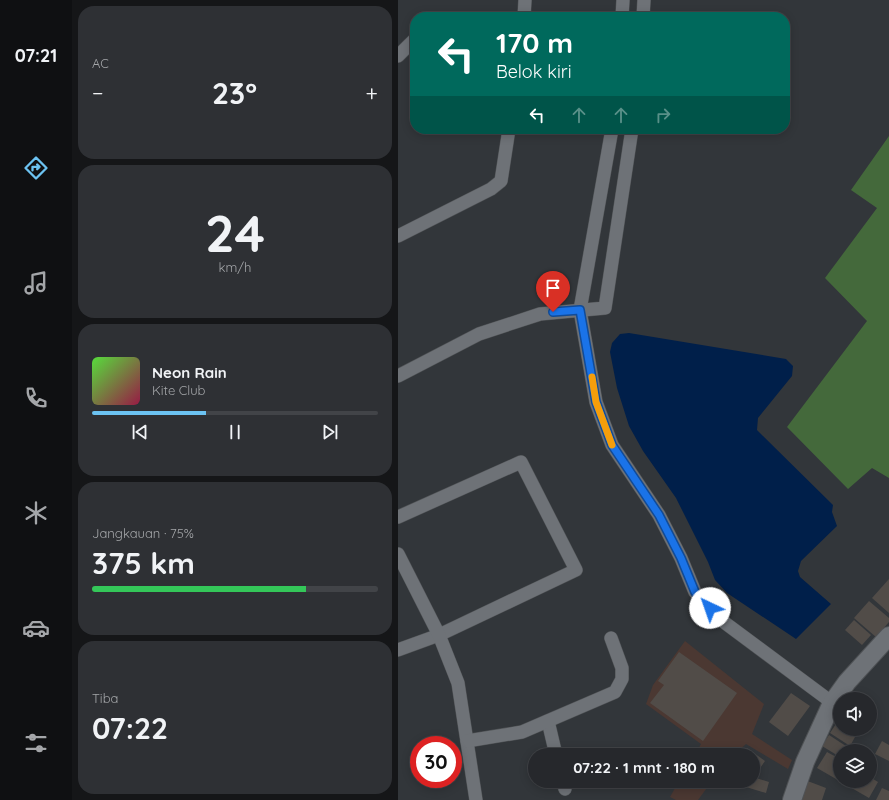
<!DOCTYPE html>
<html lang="id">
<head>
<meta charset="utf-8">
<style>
  body { margin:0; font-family:Quicksand,sans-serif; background:#2e3034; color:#f1f3f6; height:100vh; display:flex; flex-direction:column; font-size:15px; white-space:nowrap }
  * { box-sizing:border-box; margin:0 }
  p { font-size:13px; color:#a4a6a9 }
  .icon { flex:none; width:22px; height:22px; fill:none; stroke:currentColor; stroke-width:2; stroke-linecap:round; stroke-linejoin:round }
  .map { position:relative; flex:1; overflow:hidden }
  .drawer { display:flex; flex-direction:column; gap:6px; padding:6px; background:#151618; width:326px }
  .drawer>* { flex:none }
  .guide { position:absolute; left:12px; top:12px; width:380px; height:122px; border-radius:16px; box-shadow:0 2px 10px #0003,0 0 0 1px #424448; background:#00695c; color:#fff; overflow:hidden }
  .controls { position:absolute; left:435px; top:692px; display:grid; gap:8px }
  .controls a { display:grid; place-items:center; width:44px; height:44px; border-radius:50%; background:#26282c; box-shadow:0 2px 10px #0003,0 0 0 1px #424448; font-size:20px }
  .speed { position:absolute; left:12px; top:736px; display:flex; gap:8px; font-size:20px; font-weight:700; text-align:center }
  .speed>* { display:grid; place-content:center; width:52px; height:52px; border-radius:50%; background:#26282c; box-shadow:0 2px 10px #0003,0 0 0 1px #424448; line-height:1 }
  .speed .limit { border:6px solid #d22; background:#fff; color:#111 }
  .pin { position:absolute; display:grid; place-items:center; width:34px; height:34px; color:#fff; margin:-41px -17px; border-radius:50% 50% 50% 0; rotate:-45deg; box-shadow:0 0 4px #0007 }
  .pin .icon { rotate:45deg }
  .me { position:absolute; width:44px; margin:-22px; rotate:318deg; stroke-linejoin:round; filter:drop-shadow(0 0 3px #0008) }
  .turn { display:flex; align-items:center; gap:14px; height:84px; padding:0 20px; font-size:18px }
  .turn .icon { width:52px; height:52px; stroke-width:2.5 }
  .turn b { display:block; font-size:28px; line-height:34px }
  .lanes { display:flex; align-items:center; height:38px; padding:0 20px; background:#0003; justify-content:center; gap:20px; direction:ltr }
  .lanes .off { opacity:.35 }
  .big { font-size:30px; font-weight:700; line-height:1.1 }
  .drawer .tile { flex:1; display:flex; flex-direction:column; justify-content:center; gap:6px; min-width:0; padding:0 14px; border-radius:16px; background:#2e3034 }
  .drawer .dial { align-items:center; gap:0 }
  .dial b { font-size:52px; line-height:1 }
  .song { display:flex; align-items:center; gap:12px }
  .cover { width:48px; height:48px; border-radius:6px; background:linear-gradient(135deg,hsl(110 70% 55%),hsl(340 70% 35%)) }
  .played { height:4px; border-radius:2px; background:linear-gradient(90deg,#6cc3f2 40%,#424448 40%) }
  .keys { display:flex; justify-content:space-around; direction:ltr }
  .heat { display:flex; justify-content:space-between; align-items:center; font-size:22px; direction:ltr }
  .charge { height:6px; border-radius:3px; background:linear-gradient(90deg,#34c759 75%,#424448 0) }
  .trip { position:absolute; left:130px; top:748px; width:232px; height:40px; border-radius:20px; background:#26282c; box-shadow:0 2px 10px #0003,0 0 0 1px #424448; font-weight:700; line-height:40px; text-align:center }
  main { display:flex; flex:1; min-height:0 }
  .tabs { display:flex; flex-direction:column; width:72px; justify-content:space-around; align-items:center; background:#0f1012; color:#a4a6a9 }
  .tabs .icon { width:28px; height:28px }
  .tabs .on { color:#6cc3f2 }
  .tabs b { font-size:18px; color:#f1f3f6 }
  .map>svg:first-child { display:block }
  .industrial { fill:#4b3832 }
  .green { fill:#44693b }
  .water { fill:#001f4a }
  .building { fill:#514c48 }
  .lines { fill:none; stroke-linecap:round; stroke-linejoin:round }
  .minor-casing { stroke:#4f5255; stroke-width:14 }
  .secondary-casing { stroke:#4f5255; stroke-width:20 }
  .minor { stroke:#6e7277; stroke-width:13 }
  .secondary { stroke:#6e7277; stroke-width:18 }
  .route-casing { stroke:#114b97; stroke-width:10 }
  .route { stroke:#1a73e8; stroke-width:7 }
  .slow { stroke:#f59e0b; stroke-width:7 }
</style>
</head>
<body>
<main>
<nav class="tabs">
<b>07:21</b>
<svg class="icon on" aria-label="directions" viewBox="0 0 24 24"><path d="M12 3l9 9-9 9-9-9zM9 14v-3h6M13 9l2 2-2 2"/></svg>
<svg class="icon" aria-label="music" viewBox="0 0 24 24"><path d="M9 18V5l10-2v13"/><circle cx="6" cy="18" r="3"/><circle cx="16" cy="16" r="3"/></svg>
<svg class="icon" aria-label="phone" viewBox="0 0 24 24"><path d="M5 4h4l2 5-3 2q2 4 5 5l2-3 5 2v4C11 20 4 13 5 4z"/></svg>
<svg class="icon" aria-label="climate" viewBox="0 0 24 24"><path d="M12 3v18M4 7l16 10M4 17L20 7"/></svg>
<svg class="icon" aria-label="car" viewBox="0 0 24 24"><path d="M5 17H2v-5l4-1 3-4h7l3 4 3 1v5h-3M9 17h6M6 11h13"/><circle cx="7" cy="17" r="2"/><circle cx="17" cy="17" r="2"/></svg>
<svg class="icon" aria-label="filters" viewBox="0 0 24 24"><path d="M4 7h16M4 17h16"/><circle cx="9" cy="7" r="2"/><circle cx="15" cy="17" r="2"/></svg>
</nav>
<section class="drawer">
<div class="tile"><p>AC</p>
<div class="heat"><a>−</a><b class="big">23°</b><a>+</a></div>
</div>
<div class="tile dial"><b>24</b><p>km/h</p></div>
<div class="tile">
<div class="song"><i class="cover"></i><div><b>Neon Rain</b><p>Kite Club</p></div></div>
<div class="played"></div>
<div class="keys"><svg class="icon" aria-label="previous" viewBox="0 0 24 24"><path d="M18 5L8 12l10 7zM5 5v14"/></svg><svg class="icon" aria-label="pause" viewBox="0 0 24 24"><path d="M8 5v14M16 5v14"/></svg><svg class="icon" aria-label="next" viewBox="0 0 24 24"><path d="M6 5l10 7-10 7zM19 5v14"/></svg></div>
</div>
<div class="tile"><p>Jangkauan · 75%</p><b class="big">375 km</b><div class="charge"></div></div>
<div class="tile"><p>Tiba</p><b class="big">07:22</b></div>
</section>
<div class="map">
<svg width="491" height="800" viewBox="0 0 491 800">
  <rect width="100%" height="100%" fill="#32363a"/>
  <g class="industrial">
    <polygon points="287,641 366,704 354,734 394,760 390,769 348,744 336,755 297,755 303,744 248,704 255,685"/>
    <polygon points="281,781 314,781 300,800 278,800 272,797"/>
  </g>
  <polygon class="green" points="491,136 491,478 474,468 450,489 389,427 469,321 427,278 479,208 453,190"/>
  <polygon class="water" points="231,333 388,359 395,366 394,376 360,418 359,430 435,505 434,512 439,526 403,561 400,571 402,577 433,604 398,639 329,593 317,580 310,562 278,498 245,451 231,426 219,388 212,352 214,343 222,334"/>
  <g class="building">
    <polygon points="491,579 491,613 474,598"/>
    <polygon points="471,601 491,618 491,622 478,637 456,618"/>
    <polygon points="456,620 473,635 464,645 447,630"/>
    <polygon points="281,652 339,693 305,741 252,703 266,685 260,681"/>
    <polygon points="393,693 412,706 390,736 371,722"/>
    <polygon points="438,724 442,727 442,729 445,729 457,737 452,746 432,733"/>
    <polygon points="431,735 451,748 449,751 442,751 442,757 424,746"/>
    <polygon points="484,741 491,745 491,761 477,754"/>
    <polygon points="349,748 367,761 358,774 355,772 355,755 344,755"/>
    <polygon points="429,752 442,759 442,781 472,781 472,777 480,782 471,798 419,768"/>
    <polygon points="355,777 371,782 368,793 348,787 350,781 355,781"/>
    <polygon points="407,780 428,788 424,800 400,800"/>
    <polygon points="484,788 491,791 491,800 478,800"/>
  </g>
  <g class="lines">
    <g class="minor-casing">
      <g id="minor">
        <polyline points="126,17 127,0"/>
        <polyline points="224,17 225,0"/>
        <polyline points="245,17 246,0"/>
        <polyline points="0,56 17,39"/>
        <polyline points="214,129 182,310 198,402 214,445 261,515 283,558 297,592 319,617 428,698"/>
        <polyline points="0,236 93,189 103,181 111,129"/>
        <polyline points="0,376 81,334 142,314 207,308 234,129"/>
        <polyline points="0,517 123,462 178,570 41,635 0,650"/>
        <polyline points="0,554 41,635 60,683 78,800"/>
        <polyline points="150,721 158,755"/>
        <polyline points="69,741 124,732 217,692 224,679 224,668 213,638"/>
        <polyline points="165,781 167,789"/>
      </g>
    </g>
    <g class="secondary-casing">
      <polyline id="secondary" points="394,800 407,762 434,703 449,682 491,636"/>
    </g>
    <use href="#minor" class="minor"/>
    <use href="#secondary" class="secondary"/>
  </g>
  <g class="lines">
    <g class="route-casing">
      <polyline id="route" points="155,312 182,310 198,402 214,445 261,515 283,558 297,592 312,608"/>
    </g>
    <use href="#route" class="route"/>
    <polyline class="slow" points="194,377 198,402 214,445"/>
  </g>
</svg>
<div class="controls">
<a><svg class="icon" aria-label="sound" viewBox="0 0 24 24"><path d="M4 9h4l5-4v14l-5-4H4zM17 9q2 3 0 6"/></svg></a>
<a><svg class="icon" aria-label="layers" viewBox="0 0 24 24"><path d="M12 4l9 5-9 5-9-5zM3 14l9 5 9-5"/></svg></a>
</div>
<div class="speed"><div class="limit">30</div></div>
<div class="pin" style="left:155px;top:312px;background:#d93025"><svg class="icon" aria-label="arrive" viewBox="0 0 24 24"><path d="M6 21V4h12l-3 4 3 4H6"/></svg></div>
<svg class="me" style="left:312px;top:608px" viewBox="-20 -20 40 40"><circle r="19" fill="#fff"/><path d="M0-13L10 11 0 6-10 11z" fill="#1a73e8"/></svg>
<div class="trip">07:22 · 1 mnt · 180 m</div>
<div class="guide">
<div class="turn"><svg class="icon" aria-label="left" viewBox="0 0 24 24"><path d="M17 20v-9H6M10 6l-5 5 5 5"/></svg><div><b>170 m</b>Belok kiri</div></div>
<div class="lanes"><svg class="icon" aria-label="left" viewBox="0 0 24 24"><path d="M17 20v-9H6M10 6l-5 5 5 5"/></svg><svg class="icon off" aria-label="ahead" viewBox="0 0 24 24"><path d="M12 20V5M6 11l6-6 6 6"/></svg><svg class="icon off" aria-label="ahead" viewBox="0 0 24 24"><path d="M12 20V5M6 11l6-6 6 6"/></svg><svg class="icon off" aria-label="right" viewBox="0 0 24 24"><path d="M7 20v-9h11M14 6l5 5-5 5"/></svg></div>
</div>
</div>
</main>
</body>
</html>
